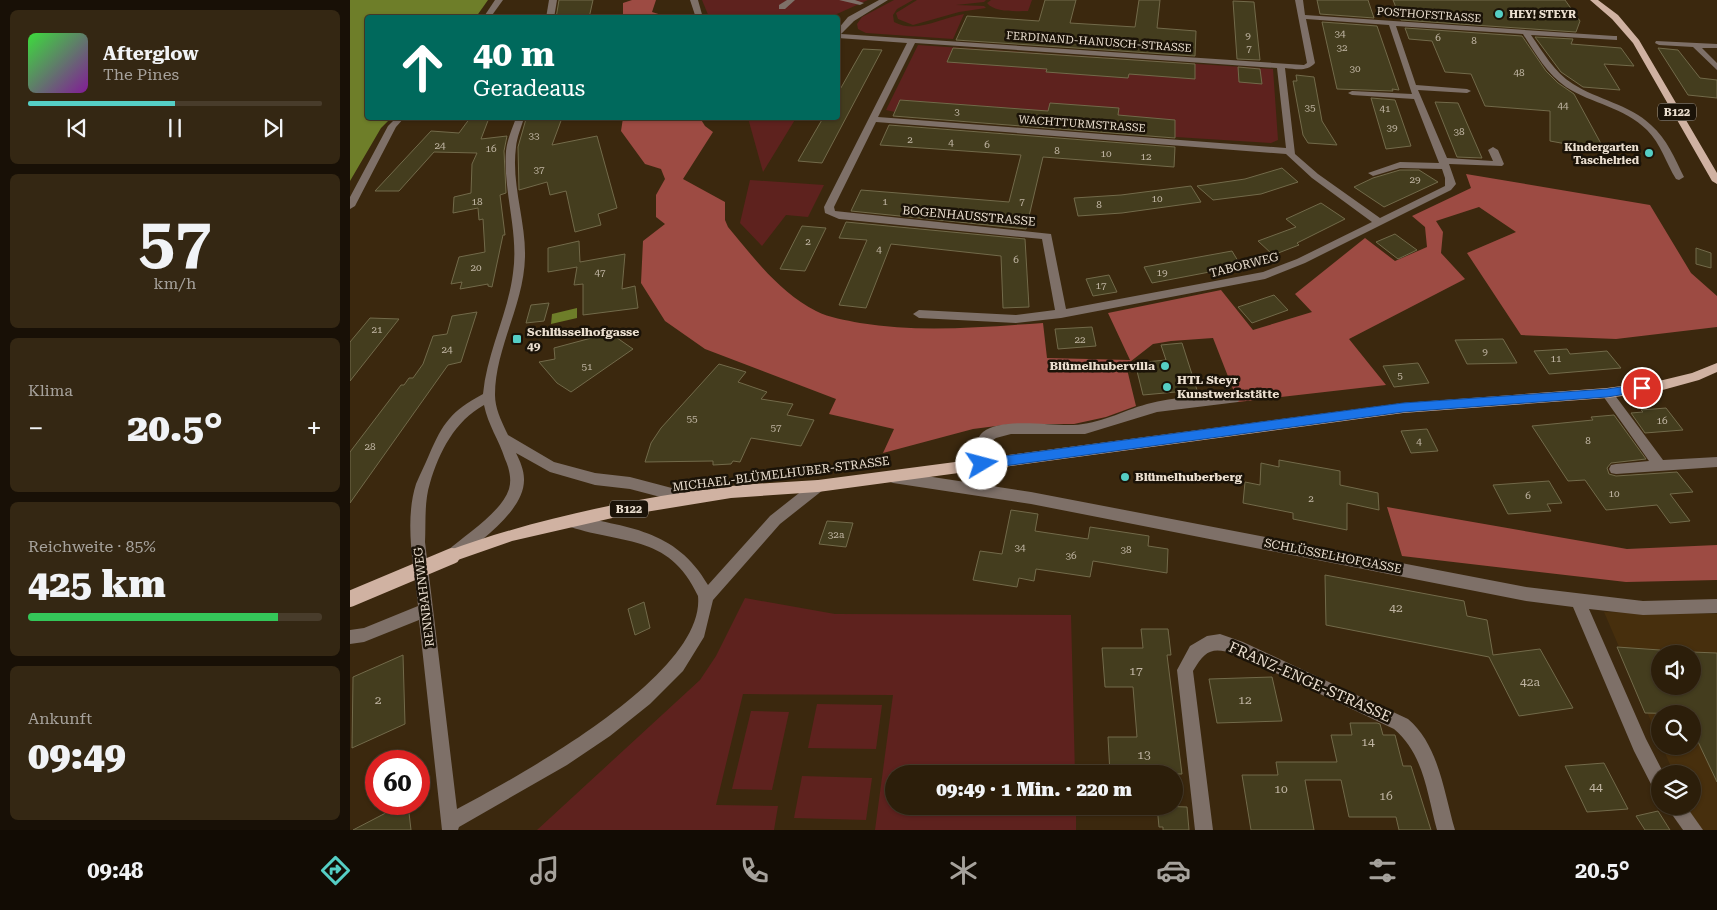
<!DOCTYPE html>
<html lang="de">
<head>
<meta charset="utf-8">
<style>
  body { margin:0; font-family:"Roboto Serif",serif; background:#342713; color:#f1f3f6; height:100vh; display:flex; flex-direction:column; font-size:19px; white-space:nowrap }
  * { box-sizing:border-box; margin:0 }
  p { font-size:16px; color:#a6a29c }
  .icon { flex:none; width:28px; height:28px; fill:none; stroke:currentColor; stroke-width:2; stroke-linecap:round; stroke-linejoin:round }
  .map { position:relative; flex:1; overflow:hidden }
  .sheet { display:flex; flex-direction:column; gap:10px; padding:10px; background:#181006; width:350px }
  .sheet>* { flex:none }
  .hud { position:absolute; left:15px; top:15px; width:475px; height:105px; border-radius:5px; box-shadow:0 1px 4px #0004,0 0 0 1px #483c2b; background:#00695c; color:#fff; overflow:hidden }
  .fabs { position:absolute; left:1301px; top:645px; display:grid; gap:10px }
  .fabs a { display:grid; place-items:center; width:50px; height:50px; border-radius:50%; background:#2c1e0a; box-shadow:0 1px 4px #0004,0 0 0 1px #483c2b; font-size:25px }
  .speed { position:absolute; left:15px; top:750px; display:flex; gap:10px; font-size:25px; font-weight:700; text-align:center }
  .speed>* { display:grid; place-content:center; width:65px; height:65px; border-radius:50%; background:#2c1e0a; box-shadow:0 1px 4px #0004,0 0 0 1px #483c2b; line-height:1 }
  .speed .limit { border:8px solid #d22; background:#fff; color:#111 }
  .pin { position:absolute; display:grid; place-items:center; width:42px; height:42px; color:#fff; margin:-21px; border:2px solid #fff; border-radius:50%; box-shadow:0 1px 5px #0007 }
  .me { position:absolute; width:55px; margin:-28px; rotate:82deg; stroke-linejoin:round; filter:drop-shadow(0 0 4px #0008) }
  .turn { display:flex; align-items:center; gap:18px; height:105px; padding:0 25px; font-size:22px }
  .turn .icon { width:65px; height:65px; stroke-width:2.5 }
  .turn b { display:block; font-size:35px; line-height:42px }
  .big { font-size:38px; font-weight:800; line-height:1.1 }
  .sheet .widget { flex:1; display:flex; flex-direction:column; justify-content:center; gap:8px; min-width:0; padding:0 18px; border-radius:8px; background:#342713 }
  .sheet .dial { align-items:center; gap:0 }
  .dial b { font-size:65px; line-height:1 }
  .song { display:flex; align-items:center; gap:15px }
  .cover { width:60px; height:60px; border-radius:8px; background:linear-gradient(135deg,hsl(120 70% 55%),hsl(290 70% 35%)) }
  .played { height:5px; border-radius:2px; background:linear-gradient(90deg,#55cec5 50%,#483c2b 50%) }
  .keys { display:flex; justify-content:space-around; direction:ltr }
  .heat { display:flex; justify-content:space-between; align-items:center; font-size:28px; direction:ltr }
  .charge { height:8px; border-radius:4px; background:linear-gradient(90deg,#34c759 85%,#483c2b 0) }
  .trip { position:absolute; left:535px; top:765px; width:298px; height:50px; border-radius:25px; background:#2c1e0a; box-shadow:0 1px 4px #0004,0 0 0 1px #483c2b; font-weight:800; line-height:50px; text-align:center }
  .tab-bar { display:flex; height:80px; justify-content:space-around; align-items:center; background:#120c04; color:#a6a29c }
  .tab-bar .icon { width:35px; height:35px }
  .tab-bar .on { color:#55cec5 }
  .tab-bar b { font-size:22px; color:#f1f3f6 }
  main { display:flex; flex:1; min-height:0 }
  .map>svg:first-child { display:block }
  .built { fill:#472f0d; fill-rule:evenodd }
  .green { fill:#5e221e }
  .forest { fill:#9d4b43 }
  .water { fill:#6e7e29 }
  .building { fill:#443d1e; stroke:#726a4a }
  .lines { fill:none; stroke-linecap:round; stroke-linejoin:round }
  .minor { fill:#7e7068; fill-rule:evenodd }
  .major { fill:#d0b2a2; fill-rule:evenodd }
  .major-bridge { stroke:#d0b2a2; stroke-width:16 }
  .route { fill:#1a73e8; stroke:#114b97 }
  .poi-dot { fill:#55cec5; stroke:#1b1308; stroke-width:2 }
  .labels { text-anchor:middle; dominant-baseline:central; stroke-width:5; stroke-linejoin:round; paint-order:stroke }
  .number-label { font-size:10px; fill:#c1b6a4 }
  .far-poi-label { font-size:11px; font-weight:bold; fill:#ebdfd0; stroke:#1b1308; text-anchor:start }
  .far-street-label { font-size:11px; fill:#ebdfd0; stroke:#1b1308 }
  .shield { fill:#1b1308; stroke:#ada294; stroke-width:1 }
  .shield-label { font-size:11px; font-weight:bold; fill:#ebdfd0 }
  .street-label { font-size:12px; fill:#ebdfd0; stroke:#1b1308 }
  .poi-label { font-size:12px; font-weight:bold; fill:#ebdfd0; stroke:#1b1308; text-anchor:start }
  .near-number-label { font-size:12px; fill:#c1b6a4 }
  .near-street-label { font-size:15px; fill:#ebdfd0; stroke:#1b1308 }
</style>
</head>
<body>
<main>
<section class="sheet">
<div class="widget">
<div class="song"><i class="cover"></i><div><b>Afterglow</b><p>The Pines</p></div></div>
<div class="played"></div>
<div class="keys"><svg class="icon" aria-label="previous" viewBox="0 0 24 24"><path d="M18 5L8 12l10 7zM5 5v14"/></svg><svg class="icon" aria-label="pause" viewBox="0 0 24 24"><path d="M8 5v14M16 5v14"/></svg><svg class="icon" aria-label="next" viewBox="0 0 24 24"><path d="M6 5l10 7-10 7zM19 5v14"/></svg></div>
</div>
<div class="widget dial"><b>57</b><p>km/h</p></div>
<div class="widget"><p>Klima</p>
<div class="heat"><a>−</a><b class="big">20.5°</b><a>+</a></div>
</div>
<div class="widget"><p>Reichweite · 85%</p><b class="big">425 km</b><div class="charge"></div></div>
<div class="widget"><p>Ankunft</p><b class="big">09:49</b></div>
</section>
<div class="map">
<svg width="1367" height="830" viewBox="0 0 1367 830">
  <rect width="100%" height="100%" fill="#3b280e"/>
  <path class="built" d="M1254 612 1367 614V830H1348L1338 806H1342V774H1324L1312 746H1342V714H1310V742ZM1310 654H1342V686H1310Z"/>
  <g class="green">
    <polygon points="352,0 518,0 478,18 359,17"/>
    <path d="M544 0H563L547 9 543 15 544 22C567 34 590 18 614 14L603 39 516 33 508 29 507 24 512 17Z"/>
    <polygon points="567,0 636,0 634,2 606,5 634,6 636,8 609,12 563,25 548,19 546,13"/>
    <path d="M641 0H682L678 11C667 11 645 13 637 3Z"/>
    <polygon points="568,45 923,69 928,140 921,143 778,134 674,109 550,100 545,112 536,110"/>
    <polygon points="398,118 446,118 413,172"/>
    <polygon points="400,180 474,185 458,217 436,215 412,246 390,223"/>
    <polygon points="395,598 485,614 721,615 725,774 544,774 544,806 726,806 726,830 525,830 543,695 393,694 366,805 428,806 424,830 187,830 350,680 366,656"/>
    <polygon points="467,704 532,705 526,749 458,748"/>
    <polygon points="401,711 439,712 422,790 382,789"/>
    <polygon points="452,776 522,778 516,820 444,818"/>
  </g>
  <g class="forest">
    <polygon points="282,0 306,0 302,12 318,17 273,17 273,3"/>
    <path d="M273 118H350L355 126 363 132 333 179 375 202V220L378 227C404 258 429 292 466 311 480 318 495 320 510 323 571 333 632 327 693 323L697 358 780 360 758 313 871 290 903 330 962 312 945 294 1015 238 1045 261 1077 247 1075 227 1062 216 1121 188 1116 174 1300 205 1341 273 1367 296V327L1266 339 1171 335 1117 253 1166 232 1129 207 1086 221 1093 232 1091 253 1115 279 999 339 1036 385 888 402 863 338 821 341 803 344 776 365 786 406 756 417 724 424H662L623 429 533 453 544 429 479 414 486 399 355 349 315 321 291 283 293 241 315 224 306 217V195L315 179 311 169 295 164 271 131Z"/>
    <polygon points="1037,507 1277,549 1367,545 1367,580 1276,582 1052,556"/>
  </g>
  <g class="water">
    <polygon points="0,0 138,0 126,17 18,18 18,118 41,118 31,128 0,181"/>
    <polygon points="227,308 227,318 201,324 202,314"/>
  </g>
  <g class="building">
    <polygon points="209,0 243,0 239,18 206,18"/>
    <polygon points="695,0 726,0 720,23 785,27 789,0 810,0 807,28 846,31 845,56 606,40 617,16 689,21"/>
    <polygon points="967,0 1018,0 1024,18 970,14"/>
    <polygon points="1043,0 1215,0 1230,21 1226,32 1051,20"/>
    <polygon points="883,1 904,2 910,60 887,59"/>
    <polygon points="972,22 1027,26 1049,90 1042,89 1043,91 987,89"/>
    <polygon points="1055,28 1172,36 1196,71 1208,83 1224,94 1255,151 1200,141 1200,111 1135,106 1121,74 1095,72 1082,41 1059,39"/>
    <polygon points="1185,37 1223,39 1221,44 1271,48 1284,66 1254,64 1270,90 1233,87 1211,72"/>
    <polygon points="603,48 845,64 845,79 779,74 778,78 696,72 697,69 597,62"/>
    <polygon points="1308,48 1328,50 1350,78 1367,80 1367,98 1338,95"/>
    <polygon points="513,49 532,50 472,163 448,161 473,118 488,118 488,93"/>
    <polygon points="888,67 910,69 912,84 889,82"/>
    <polygon points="946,75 964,77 972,121 987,145 958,143 953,135 943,81 947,81"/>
    <polygon points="1021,98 1045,100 1061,146 1036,149"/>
    <polygon points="550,100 698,111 700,103 769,108 768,115 825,120 825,138 543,116"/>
    <polygon points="1085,102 1108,103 1132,158 1107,157"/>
    <polygon points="120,118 139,118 131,139 157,136 154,151 156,193 150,195 155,235 153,235 142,287 138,286 138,284 110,289 112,282 101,284 109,257 135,252 133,219 129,220 128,208 103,213 104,197 121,193 122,164 127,153 84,152 49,191 25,191 81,131 109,133"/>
    <polygon points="176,119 212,118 202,145 247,136 267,208 248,214 251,225 225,232 216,191 200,195 197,182 169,190 168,147"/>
    <polygon points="539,125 825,147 824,167 693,157 676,229 501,211 511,190 659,202 671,155 530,145"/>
    <polygon points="932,168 948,182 911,194 863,200 847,186 895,179"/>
    <polygon points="1050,170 1069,170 1088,182 1034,207 1004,187 1023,178"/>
    <polygon points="841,186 851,202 772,213 728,216 724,198 771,195"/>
    <polygon points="971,203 995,219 947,243 949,245 923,255 908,241 946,227 936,219"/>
    <polygon points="496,222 675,239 679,307 653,308 651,256 541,244 516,308 489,305 517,240 489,238"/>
    <polygon points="452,226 476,228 455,271 430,269"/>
    <polygon points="1045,234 1067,250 1048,259 1026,242"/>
    <polygon points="229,241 230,262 275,254 272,289 285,286 288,308 233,315 233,284 224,285 227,267 198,272 198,248"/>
    <polygon points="1346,248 1361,253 1361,268 1346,264"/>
    <polygon points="882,251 891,266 802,283 794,267"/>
    <polygon points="759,275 767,292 743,296 736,279"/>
    <polygon points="924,295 938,310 902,323 888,307"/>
    <polygon points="199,303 194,321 176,323 181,305"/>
    <polygon points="127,312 111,362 98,365 0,503 0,452 51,385 54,385 59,378 63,378 73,364 83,336 97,334 102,316"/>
    <polygon points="20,318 49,319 0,381 0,342"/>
    <polygon points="742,327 746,346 708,349 705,329"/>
    <polygon points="260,333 283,349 221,392 207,383 189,362 205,359 204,348"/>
    <polygon points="1153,339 1167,363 1117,364 1105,340"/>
    <polygon points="832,343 847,390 793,395 785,363 816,360 811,345"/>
    <polygon points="1217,349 1220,354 1257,351 1271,368 1199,374 1184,351"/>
    <polygon points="1068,363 1079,383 1044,387 1033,366"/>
    <polygon points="369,364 396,372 388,382 417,392 411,399 443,404 437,415 464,420 451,446 401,438 390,462 383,461 381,464 363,465 363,461 295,462 301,443 311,428"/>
    <polygon points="1316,408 1333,430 1295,433 1281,413 1293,412 1291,410"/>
    <polygon points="1264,415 1296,459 1261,463 1257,468 1259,474 1266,476 1327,472 1343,492 1320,494 1340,521 1320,523 1307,505 1256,510 1235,480 1218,481 1182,426 1243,420 1241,417"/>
    <polygon points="1077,429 1088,451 1061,453 1051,431"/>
    <polygon points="929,460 990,471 990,485 1028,493 1029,510 997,503 997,530 943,519 943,513 893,503 895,482 910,485 911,463 929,467"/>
    <polygon points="1199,481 1212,503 1197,504 1201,511 1158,514 1143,485"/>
    <polygon points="661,510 688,514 685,531 738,539 740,527 799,536 798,546 818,549 817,573 743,561 740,577 686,569 684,581 669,578 667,587 623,580 630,551 652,554"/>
    <polygon points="477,521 503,523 496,547 469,544"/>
    <polygon points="975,575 1114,601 1117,616 1137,620 1143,655 1190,649 1223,708 1169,716 1139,657 976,625"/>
    <polygon points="294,602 300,628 285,635 278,609"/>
    <polygon points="791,629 818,629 821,655 817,655 832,774 760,774 758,737 787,737 783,687 755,687 752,648 793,648"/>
    <polygon points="1267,647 1310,650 1310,686 1342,686 1342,652 1367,653 1367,782 1342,729 1342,714 1295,713"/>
    <polygon points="53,655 55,724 2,748 3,677"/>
    <polygon points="922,677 932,721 867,723 859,679"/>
    <polygon points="1000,723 1027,723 1030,724 1033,735 1045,735 1053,766 1061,766 1081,830 1049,830 1046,817 999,817 991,780 955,780 964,830 901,830 892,775 928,775 926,762 987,762 981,735 1002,735"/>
    <polygon points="1254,763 1278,809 1237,812 1215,766"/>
    <polygon points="53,804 58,804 61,830 3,830"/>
    <polygon points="807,806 837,807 839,830 813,830 813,827 809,827"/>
    <polygon points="1308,811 1320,830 1295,830 1286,816"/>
  </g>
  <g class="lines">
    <g class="minor">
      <polygon points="145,0 153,0 140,18 133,18"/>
      <polygon points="199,0 207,0 204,18 196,18"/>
      <polygon points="340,0 348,0 353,18 346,18"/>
      <polygon points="437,0 445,0 435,9 429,9 429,5"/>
      <polygon points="489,0 505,0 514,3 510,5"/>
      <path d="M529 0H538L504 21 491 34 954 65 957 63 945 0H953L955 15 1264 36H1267V40L1181 35C1193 52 1204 72 1223 84 1248 100 1279 104 1301 125 1317 139 1325 159 1334 177L1329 180 1326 179C1316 163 1311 144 1297 130 1274 107 1242 104 1216 87 1197 74 1185 53 1173 34L1046 26 1066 85 1117 89 1121 91 1117 93 1068 90 1097 158 1143 161 1138 150 1143 147 1148 150 1154 164 1152 166 1099 164 1106 184 1101 190 955 263 915 279 711 318 666 323 569 318 563 314 569 310 666 315 705 310 692 239 489 219 475 213 474 207 557 43 488 38V29L498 17ZM956 19 1039 25 1062 94 1002 91 998 93 1002 95 1064 99 1089 163 1050 162 1018 173 1023 176 1050 168 1092 169 1095 178V186L1030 218 968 174 945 154 935 68C946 69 957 72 965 63ZM565 43 927 68 936 148 528 117ZM526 122 936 154 962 178 1022 222 947 259 913 272 716 309 701 234 485 211 484 207Z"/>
      <polygon points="1306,41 1367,44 1367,48 1352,48 1367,63 1367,70 1343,47 1309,45 1305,43"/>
      <polygon points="46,118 54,118 46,127 5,206 0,209 0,197 38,126"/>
      <path d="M166 118H174C171 128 167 137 166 147 161 184 176 221 175 257 174 305 145 348 145 395 145 408 151 420 156 431L158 435 204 462 245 473 280 477 337 492 342 494 344 498 342 502 337 504 280 489 245 485 200 472 166 453C170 461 174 470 174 479 175 511 129 541 107 561L102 562 97 561 95 556 97 551C115 535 151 513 159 489 162 479 159 468 155 459 149 440 138 425 134 405 105 421 89 452 80 483 74 502 76 523 75 542L107 809C167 777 356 675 348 596 319 532 269 545 215 525L213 521 215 517 220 515C276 527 326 529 358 585L420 516 463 482 468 480 473 482 475 486 473 490 430 524 363 600 354 637 333 671 300 704 260 736 217 765 109 827 108 830H92L69 620 14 642 0 644V630L14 628 68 606C64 567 54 522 66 484 70 474 75 465 79 455 93 423 101 411 133 394 137 352 158 314 163 273 169 232 153 192 156 151 157 140 162 129 166 118Z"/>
      <polygon points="1257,388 1261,390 1313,460 1367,457 1367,467 1266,474 1261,473 1259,469 1261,465 1266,464 1299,461 1253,396 1251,393 1253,390"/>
      <path d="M884 394 888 396 890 399 888 402 807 412 735 434H661L646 438 639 443V464L637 468 632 469 627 468C623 458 624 439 633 432 653 417 699 426 723 425 750 424 772 411 797 404 825 396 855 397 884 394Z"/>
      <polygon points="543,471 681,492 1176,587 1293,601 1367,599 1367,613 1293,615 1239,609 1296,739 1314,774 1310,774 1310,793 1304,790 1284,751 1223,607 1176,601 681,504 543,483 538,481 536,477 538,473"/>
      <path d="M870 634 893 642 1058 719C1089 745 1094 793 1105 830H1087C1077 794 1074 754 1044 729L886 654C862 647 856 649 843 671L863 830H845L827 670 840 646 857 636Z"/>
      <polygon points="1316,806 1336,806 1353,830 1333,830"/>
    </g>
    <g class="major">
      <polygon points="1240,0 1248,0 1268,15 1289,40 1367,173 1367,184 1362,181 1283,43 1262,19"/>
      <path d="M1367 363V372L1349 380 1309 391 1257 398 1053 413 468 492 381 498 271 516 162 541 102 562 97 561 95 556 97 551C184 519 288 497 381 486 410 483 439 482 468 480L1053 403 1257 388 1309 381 1342 373Z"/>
    </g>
    <polyline class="major-bridge" points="0,599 102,556"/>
  </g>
  <polygon class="route" points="1292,384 1296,386 1297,388 1296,391 1257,397 1053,412 632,469 627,467 626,464 627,460 632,459 1053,403 1257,389"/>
  <g class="poi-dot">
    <circle cx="1149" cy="14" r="5"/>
    <circle cx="1299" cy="153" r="5"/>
    <rect x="162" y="334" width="10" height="10" rx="2.5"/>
    <circle cx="815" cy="366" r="5"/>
    <circle cx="817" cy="387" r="5"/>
    <circle cx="775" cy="477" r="5"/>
  </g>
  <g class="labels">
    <g class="number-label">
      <text x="990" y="33">34</text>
      <text x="898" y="35">9</text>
      <text x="1088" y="37">6</text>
      <text x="1124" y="40">8</text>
      <text x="992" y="47">32</text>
      <text x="899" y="48">7</text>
      <text x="1005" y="68">30</text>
      <text x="1169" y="72">48</text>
      <text x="1213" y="105">44</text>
      <text x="960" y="107">35</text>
      <text x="1035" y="108">41</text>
      <text x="607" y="111">3</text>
      <text x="1042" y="127">39</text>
      <text x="1109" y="131">38</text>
      <text x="184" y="135">33</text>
      <text x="560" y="139">2</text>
      <text x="601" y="142">4</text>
      <text x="637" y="144">6</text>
      <text x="90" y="145">24</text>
      <text x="141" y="148">16</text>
      <text x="707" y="150">8</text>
      <text x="756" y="153">10</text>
      <text x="796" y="156">12</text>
      <text x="189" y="169">37</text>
      <text x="1065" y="179">29</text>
      <text x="807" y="198">10</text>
      <text x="127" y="201">18</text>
      <text x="535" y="201">1</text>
      <text x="672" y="201">7</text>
      <text x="749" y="204">8</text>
      <text x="458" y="241">2</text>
      <text x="529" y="249">4</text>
      <text x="666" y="259">6</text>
      <text x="126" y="267">20</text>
      <text x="250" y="272">47</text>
      <text x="812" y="272">19</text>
      <text x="751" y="285">17</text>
      <text x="27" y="329">21</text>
      <text x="730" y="339">22</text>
      <text x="97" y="349">24</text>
      <text x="1135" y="351">9</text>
      <text x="1206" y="358">11</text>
      <text x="237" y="366">51</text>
      <text x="1050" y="375">5</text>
      <text x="342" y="418">55</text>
      <text x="1312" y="420">16</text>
      <text x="426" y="427">57</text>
      <text x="1238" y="440">8</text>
      <text x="1069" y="441">4</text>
      <text x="20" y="446">28</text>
      <text x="1264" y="493">10</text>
      <text x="1178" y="495">6</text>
      <text x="961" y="498">2</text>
      <text x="486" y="534">32a</text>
      <text x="670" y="547">34</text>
      <text x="776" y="549">38</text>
      <text x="721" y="555">36</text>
    </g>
    <g class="far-poi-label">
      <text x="1159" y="14">HEY! STEYR</text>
      <text x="1289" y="147" text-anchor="end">Kindergarten<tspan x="1289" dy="13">Taschelried</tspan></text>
    </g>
    <g class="far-street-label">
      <text transform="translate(1079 15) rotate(4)">POSTHOFSTRASSE</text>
      <text transform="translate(749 42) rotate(4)">FERDINAND-HANUSCH-STRASSE</text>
      <text transform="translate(732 124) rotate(4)">WACHTTURMSTRASSE</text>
    </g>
    <g class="shield">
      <rect x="1308" y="103.5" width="38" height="17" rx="4"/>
      <rect x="260" y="500.5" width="38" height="17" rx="4"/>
    </g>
    <g class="shield-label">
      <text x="1327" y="112">B122</text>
      <text x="279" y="509">B122</text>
    </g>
    <g class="street-label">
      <text transform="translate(619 216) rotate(5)">BOGENHAUSSTRASSE</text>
      <text transform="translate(894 265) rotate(-14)">TABORWEG</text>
      <text transform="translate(431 474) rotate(-7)">MICHAEL-BLÜMELHUBER-STRASSE</text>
      <text transform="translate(983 556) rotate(11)">SCHLÜSSELHOFGASSE</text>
      <text transform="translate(74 597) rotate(-97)">RENNBAHNWEG</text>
    </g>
    <g class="poi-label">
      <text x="177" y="332">Schlüsselhofgasse<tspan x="177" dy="14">49</tspan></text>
      <text x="805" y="366" text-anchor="end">Blümelhubervilla</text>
      <text x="827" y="380">HTL Steyr<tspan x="827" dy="14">Kunstwerkstätte</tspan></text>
      <text x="785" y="477">Blümelhuberberg</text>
    </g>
    <g class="near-number-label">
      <text x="1046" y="608">42</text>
      <text x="786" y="671">17</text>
      <text x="1180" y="682">42a</text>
      <text x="28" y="700">2</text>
      <text x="895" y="700">12</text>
      <text x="1018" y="742">14</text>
      <text x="794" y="755">13</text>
      <text x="1246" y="787">44</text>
      <text x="931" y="789">10</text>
      <text x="1036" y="796">16</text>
    </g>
    <g class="near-street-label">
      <text transform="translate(960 682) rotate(24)">FRANZ-ENGE-STRASSE</text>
    </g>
  </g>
</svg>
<div class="fabs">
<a><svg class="icon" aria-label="sound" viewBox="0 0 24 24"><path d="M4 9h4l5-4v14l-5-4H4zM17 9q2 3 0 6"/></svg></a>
<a><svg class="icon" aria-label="search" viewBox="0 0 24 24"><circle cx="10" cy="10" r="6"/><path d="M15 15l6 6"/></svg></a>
<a><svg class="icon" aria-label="layers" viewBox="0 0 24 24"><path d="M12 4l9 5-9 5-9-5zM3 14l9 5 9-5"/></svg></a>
</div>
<div class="speed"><div class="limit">60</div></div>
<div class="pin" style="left:1292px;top:388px;background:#d93025"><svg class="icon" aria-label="arrive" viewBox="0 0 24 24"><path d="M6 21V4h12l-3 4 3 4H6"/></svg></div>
<svg class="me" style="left:632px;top:464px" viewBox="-20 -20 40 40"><circle r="19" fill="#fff"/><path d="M0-13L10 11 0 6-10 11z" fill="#1a73e8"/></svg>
<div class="trip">09:49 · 1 Min. · 220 m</div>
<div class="hud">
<div class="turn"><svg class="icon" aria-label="ahead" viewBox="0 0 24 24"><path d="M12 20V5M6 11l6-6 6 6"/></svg><div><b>40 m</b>Geradeaus</div></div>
</div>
</div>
</main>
<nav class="tab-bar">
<b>09:48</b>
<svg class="icon on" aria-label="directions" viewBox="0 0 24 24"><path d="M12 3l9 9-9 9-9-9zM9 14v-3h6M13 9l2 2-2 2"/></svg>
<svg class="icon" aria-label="music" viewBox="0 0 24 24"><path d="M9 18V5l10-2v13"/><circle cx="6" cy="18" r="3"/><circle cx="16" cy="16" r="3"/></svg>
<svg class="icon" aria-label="phone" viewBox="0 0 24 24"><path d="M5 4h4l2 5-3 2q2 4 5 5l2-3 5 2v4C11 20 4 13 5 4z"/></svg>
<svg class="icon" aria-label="climate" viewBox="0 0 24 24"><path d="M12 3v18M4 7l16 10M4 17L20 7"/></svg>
<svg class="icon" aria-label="car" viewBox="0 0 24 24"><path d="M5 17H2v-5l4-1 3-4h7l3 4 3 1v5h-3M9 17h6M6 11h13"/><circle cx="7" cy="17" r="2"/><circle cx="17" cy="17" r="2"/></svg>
<svg class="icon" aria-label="filters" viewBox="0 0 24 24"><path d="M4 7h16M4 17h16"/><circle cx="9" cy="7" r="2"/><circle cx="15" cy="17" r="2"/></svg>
<b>20.5°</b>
</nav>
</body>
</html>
